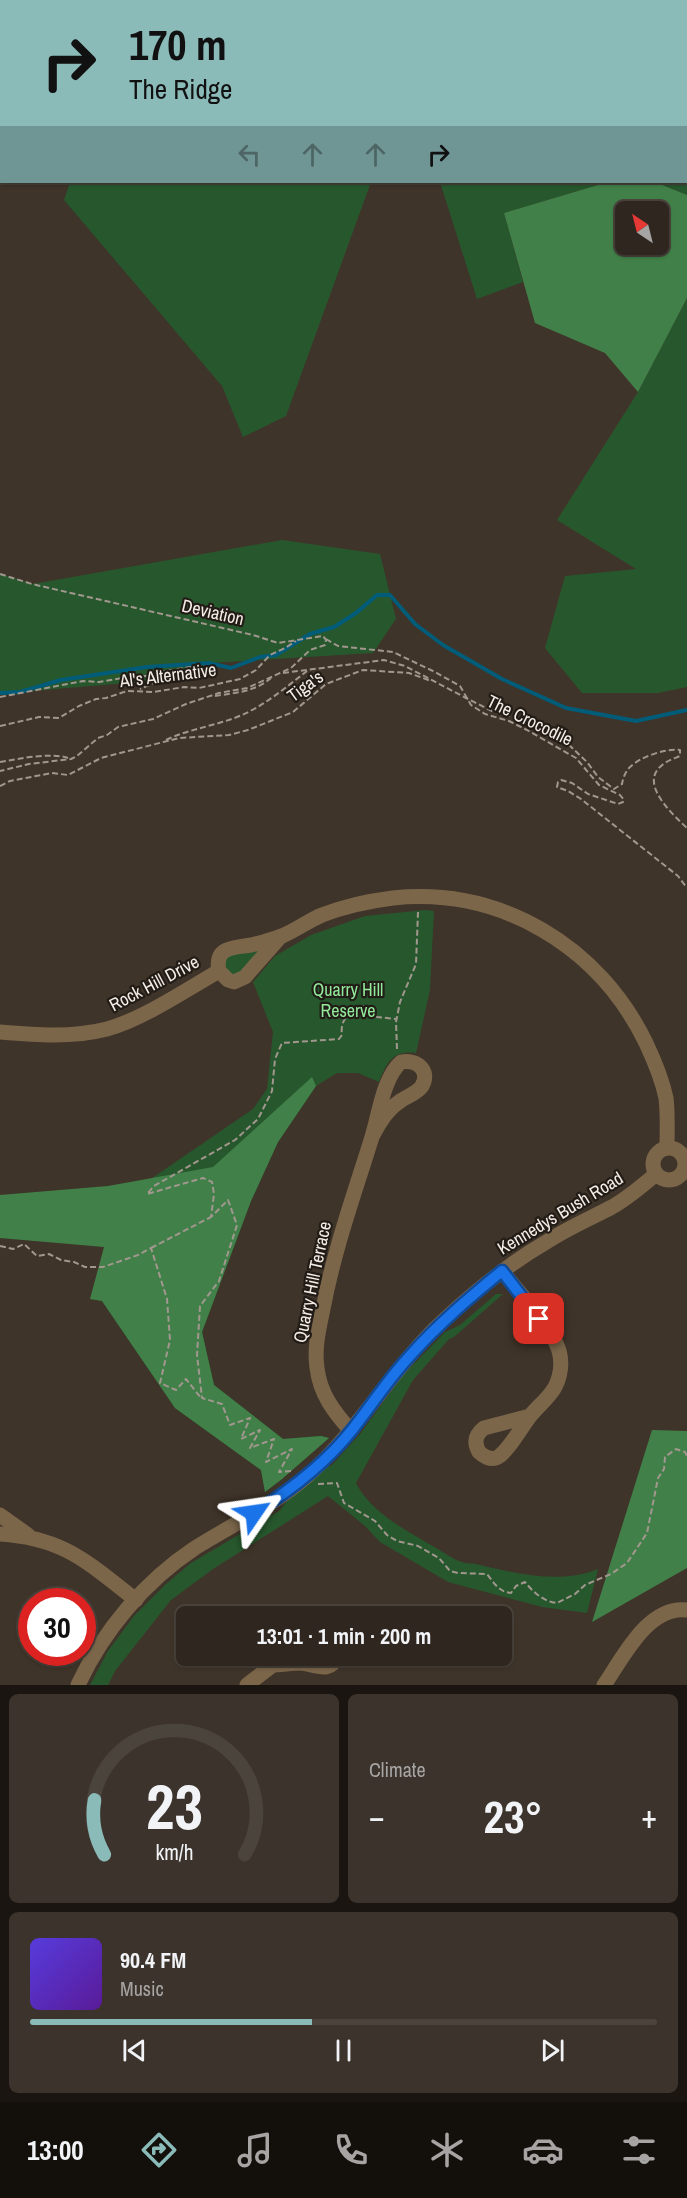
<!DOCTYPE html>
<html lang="en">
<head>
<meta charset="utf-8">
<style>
  body { margin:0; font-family:"Archivo Narrow",sans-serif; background:#3b332c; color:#f1f3f6; height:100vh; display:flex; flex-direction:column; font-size:22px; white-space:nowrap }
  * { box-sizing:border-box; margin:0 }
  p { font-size:20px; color:#a7a5a4 }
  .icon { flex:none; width:33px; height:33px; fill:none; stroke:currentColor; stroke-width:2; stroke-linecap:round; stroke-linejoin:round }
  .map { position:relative; height:1685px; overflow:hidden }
  .sheet { display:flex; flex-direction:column; gap:9px; padding:9px; background:#1a1511; flex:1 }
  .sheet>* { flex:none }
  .guide { position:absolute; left:0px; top:0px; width:687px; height:183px; box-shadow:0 2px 4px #0004,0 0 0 2px #4a443d; background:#8bbbb9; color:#111; overflow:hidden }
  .needle { width:39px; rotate:325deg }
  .buttons { position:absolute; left:615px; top:201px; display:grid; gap:12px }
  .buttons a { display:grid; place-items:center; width:54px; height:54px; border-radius:9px; background:#2f271f; box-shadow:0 2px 4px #0004,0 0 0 2px #4a443d; font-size:30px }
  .speed { position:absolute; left:18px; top:1588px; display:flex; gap:12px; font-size:30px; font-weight:700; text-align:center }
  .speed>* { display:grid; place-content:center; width:78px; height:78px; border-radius:50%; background:#2f271f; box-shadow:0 2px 4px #0004,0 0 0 2px #4a443d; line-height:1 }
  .speed .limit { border:9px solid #d22; background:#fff; color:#111 }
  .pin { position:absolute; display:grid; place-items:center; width:51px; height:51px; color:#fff; margin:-26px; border-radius:12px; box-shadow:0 3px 9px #0006 }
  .me { position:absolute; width:66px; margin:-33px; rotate:58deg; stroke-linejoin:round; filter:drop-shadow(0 0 4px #0008) }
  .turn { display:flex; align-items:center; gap:21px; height:126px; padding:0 30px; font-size:27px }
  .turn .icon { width:78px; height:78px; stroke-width:2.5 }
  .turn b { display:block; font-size:42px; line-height:51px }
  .lanes { display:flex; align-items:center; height:57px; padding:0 30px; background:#0003; justify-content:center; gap:30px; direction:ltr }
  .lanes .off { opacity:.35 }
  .big { font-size:45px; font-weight:800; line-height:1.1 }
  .sheet .card { flex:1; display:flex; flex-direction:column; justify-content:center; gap:9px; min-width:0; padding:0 21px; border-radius:9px; background:#3b332c }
  .sheet .dial { align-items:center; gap:0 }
  .dial svg { height:156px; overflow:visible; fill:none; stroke:#4a443d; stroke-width:7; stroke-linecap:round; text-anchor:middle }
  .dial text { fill:#f1f3f6; stroke:none }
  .song { display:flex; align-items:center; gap:18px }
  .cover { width:72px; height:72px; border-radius:9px; background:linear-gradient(135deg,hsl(250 70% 55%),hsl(270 70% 35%)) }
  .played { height:6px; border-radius:3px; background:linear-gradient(90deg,#8bbbb9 45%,#4a443d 45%) }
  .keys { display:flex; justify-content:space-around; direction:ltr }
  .heat { display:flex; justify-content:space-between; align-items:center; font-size:33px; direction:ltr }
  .sheet .tiles { flex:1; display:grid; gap:9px; grid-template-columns:1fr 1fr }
  .card:last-child { grid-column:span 2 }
  .trip { position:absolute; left:176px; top:1606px; width:336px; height:60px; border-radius:9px; background:#2f271f; box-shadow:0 2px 4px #0004,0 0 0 2px #4a443d; font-weight:800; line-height:60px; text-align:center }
  .dock { display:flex; height:96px; justify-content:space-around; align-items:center; background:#13100c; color:#a7a5a4 }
  .dock .icon { width:42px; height:42px }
  .dock .current { color:#8bbbb9 }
  .dock b { font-size:27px; color:#f1f3f6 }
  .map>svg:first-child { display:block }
  .green { fill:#27582d }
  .forest { fill:#418149; fill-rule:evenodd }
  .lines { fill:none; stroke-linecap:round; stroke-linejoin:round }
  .stream { stroke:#005c78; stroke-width:4 }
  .path { stroke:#a1978e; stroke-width:2; stroke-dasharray:6 3; stroke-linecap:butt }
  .minor { stroke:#7b664a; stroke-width:15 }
  .route-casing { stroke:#114b97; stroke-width:15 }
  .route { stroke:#1a73e8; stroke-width:10 }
  .labels { text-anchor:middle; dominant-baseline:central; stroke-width:4.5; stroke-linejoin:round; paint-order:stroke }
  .street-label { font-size:18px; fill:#f4ece5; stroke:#221c17 }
  .park-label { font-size:18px; fill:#92ea9b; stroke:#221c17 }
</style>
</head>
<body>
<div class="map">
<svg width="687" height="1685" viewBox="0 0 687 1685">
  <rect width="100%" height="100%" fill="#3f3429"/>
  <g class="green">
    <polygon points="166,0 687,0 687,195 655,182 686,182 686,2 165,1"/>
    <polygon points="70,182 371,182 286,416 243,437 222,386 64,200"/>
    <polygon points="440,182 608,182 504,213 523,282 477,299"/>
    <polygon points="687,298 687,687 658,693 582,693 545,648 565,576 636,569 557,520 638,392"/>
    <polygon points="282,540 380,554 396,619 373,653 209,663 174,679 20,692 0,691 0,574 33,584"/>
    <path d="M425 910 434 911 430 990 416 1053C393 1050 387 1062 379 1082L358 1073H337L316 1086 278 1142 251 1201 202 1332 214 1385 283 1439 321 1436 329 1438 282 1479 265 1492 261 1470 175 1408 102 1301 90 1299 123 1198 253 1109 267 1089 273 1032 253 982 275 956 311 935 365 916Z"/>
    <polygon points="263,947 238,975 228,974 224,961 228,956"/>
    <path d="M496 1294H503L454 1337 449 1339 413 1380 356 1483C372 1514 409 1532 438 1549 445 1553 454 1560 462 1562 466 1564 471 1563 476 1564 514 1573 560 1585 598 1569L587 1613 542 1607 448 1582 380 1542 365 1526 328 1496 213 1569 171 1600 115 1671 108 1685H90L108 1651 134 1616 166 1584 191 1563 279 1511 306 1477 332 1465 360 1434 404 1374 445 1332 460 1325Z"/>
  </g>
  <g class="forest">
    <path d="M608 182H655L687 195V298L638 392 605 353 535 323 504 213ZM626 212H658V244H626Z"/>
    <polygon points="312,1077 316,1086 278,1142 251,1201 202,1332 214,1385 283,1439 321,1436 329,1438 282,1479 265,1492 261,1470 175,1408 102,1301 90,1299 104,1247 0,1238 0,1195 108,1186 213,1167"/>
    <polygon points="652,1430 687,1431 687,1568 592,1622"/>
  </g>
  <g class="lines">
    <polyline class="stream" points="0,693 20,692 61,680 147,667 209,663 231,668 260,657 276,655 310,634 334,627 356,613 377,595 390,595 415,624 443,645 502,679 566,708 636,721 687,710"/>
    <g class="path">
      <polyline points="0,574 32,584 253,635 278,643 323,636 326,640 325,645 310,650 291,668 247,688 219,693 186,704 153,719 118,727 107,735 98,738 77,756 71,759 29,764 0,771"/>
      <polyline points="326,639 338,646 393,652 435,672 460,686 471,705 485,714 509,721 527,730 576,758 599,785 620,795 624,800 623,802 618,804 588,794 572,783 561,780 558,782 557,787 568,791 581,799 678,876 687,888"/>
      <path d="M283 673 384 660 405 666 466 698 492 711 511 716 559 742 568 744 587 762 598 777 614 789 622 784C623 778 625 772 630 767 640 757 666 748 680 750V756C673 759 666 761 660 767 640 785 674 816 687 828"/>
      <path d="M215 696C234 693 255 692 271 678"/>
      <polyline points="0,697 83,681 99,682 134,676 152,676 159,672 191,667 194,667 196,670 190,676 171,676 140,689"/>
      <polyline points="0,726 39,717 59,718 79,706 96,699 106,698 127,691 154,692 184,687 199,688 240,679 256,670 270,655 285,648 296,641"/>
      <path d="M166 740C189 729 214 726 237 717 263 707 285 688 307 671"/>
      <path d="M0 762C18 759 51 752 68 758"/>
      <polyline points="0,786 10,781 52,773 68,775 101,758 179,738 229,735 248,730 293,712 326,684 363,670 409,673 431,681"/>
      <polyline points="397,1049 396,1022 400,1002 416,964 418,912"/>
      <polyline points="0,1246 13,1249 24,1244 37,1256 49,1254 61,1260 74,1262 85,1267 103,1267 138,1255 151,1248 167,1299 170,1340 160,1383 176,1390 186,1379 201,1398"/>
      <polyline points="151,1248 211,1217"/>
      <path d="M291 1471 279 1472 292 1449 266 1462 274 1439 250 1448 260 1430 241 1439 250 1418 230 1425 222 1404 202 1398 197 1355 200 1306 219 1281 237 1225 228 1200 211 1217 214 1194 212 1182 203 1178 147 1194 154 1186 235 1140 258 1119 272 1091 275 1059 282 1043 339 1039 342 1035C340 1021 347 1015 358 1006H363L377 1017 396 1019"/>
      <path d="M318 1484 337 1483 344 1503 375 1521 387 1535 397 1541 418 1546 439 1558 450 1571 458 1573 487 1574C494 1583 499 1592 511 1593L516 1586 525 1582C533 1592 544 1602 557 1603L575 1594 585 1585 611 1574 627 1563 647 1533 658 1478 664 1469 665 1457 676 1449 685 1452 687 1456"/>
    </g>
    <g class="minor">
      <path d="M281 936 245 977 234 982 228 980 219 971C214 946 234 948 251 945 261 943 272 939 282 936 296 930 308 921 322 915 345 906 369 901 393 898 501 887 599 946 646 1043 654 1060 662 1079 666 1098 668 1115 667 1132 667 1148"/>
      <path d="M0 1032C35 1035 72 1038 107 1029 143 1019 186 990 219 971"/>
      <circle cx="669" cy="1164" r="16"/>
      <path d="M502 1271C518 1292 556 1331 560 1355 562 1366 560 1377 555 1387 549 1398 539 1405 531 1415 523 1424 507 1454 496 1458 490 1460 483 1456 479 1452 474 1443 475 1435 484 1428L530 1416"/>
      <path d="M351 1431C334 1412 320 1394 317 1368 314 1348 319 1328 323 1309 334 1250 354 1195 372 1137 379 1115 383 1078 401 1062 416 1059 431 1070 422 1086 417 1094 406 1096 399 1102 387 1110 380 1122 373 1135"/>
      <polyline points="0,1515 28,1535"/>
      <path d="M0 1534C64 1538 87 1562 136 1600"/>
      <path d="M271 1665C281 1665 291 1663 300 1663 314 1664 331 1675 337 1656"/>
      <path d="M78 1685C103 1631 145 1581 195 1548 232 1525 272 1506 306 1477 359 1431 392 1368 443 1321 475 1291 510 1263 548 1241 568 1228 591 1218 612 1207 628 1198 642 1186 656 1174"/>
      <polyline points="247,1685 278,1661"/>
      <path d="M604 1685C623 1658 648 1605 687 1610"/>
    </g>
  </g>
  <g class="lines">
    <g class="route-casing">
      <path id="route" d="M254 1513C291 1490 325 1464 352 1430 371 1406 387 1381 408 1358 437 1325 469 1298 502 1271L539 1319"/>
    </g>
    <use href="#route" class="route"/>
  </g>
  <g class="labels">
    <g class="street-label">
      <text transform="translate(213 612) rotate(13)">Deviation</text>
      <text transform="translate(168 675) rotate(-7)">Al's Alternative</text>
      <text transform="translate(305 686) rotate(-36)">Tiga's</text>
      <text transform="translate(530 720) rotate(26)">The Crocodile</text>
      <text transform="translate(154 983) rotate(-28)">Rock Hill Drive</text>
      <text transform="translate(560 1213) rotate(-31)">Kennedys Bush Road</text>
      <text transform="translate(312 1282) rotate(-78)">Quarry Hill Terrace</text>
    </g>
    <g class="park-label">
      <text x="348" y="989">Quarry Hill<tspan x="348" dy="21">Reserve</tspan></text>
    </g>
  </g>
</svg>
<div class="buttons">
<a><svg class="needle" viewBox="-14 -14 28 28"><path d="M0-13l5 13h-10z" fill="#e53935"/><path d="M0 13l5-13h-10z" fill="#a7a5a4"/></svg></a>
</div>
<div class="speed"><div class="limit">30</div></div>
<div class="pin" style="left:539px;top:1319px;background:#d93025"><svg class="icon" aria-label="arrive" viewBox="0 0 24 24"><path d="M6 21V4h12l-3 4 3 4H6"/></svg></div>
<svg class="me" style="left:254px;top:1513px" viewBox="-20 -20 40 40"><path d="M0-17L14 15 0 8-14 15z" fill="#1a73e8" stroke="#fff" stroke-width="4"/></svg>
<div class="trip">13:01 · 1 min · 200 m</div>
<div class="guide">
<div class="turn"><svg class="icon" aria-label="right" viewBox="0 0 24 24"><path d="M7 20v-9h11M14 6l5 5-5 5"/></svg><div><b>170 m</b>The Ridge</div></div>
<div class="lanes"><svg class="icon off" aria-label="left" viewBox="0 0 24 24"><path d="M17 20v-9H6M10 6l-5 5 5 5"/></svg><svg class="icon off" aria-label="ahead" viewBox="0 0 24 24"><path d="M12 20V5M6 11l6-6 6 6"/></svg><svg class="icon off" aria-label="ahead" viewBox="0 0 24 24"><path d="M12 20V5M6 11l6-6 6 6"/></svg><svg class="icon" aria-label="right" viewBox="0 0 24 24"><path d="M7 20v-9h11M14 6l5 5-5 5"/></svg></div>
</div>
</div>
<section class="sheet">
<div class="tiles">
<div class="card dial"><svg viewBox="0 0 100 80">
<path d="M14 69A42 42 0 1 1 86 69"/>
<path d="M14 69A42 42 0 0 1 9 41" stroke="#8bbbb9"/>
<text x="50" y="56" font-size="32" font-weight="700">23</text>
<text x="50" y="72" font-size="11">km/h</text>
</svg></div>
<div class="card"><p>Climate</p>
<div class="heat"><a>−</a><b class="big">23°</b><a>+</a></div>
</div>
<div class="card">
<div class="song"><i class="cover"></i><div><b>90.4 FM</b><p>Music</p></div></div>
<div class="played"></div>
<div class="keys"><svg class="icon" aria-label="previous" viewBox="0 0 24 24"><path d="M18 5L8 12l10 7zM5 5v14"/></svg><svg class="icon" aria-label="pause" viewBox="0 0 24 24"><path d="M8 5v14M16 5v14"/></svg><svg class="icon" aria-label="next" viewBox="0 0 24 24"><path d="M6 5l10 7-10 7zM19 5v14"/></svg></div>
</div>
</div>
</section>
<nav class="dock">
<b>13:00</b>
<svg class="icon current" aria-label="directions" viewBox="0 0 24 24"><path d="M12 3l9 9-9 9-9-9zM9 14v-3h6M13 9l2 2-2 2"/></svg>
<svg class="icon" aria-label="music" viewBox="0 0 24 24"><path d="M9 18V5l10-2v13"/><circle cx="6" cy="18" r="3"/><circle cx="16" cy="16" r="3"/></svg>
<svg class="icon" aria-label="phone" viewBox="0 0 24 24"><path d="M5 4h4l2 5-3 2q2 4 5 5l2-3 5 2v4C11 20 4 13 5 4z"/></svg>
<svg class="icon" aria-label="climate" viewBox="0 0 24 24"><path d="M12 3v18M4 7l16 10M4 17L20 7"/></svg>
<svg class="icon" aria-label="car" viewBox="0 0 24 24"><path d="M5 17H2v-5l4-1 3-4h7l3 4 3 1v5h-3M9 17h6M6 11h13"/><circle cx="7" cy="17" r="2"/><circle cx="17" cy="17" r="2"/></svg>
<svg class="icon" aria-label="filters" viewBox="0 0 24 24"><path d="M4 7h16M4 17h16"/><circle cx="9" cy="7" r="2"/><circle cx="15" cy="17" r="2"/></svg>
</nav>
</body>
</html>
